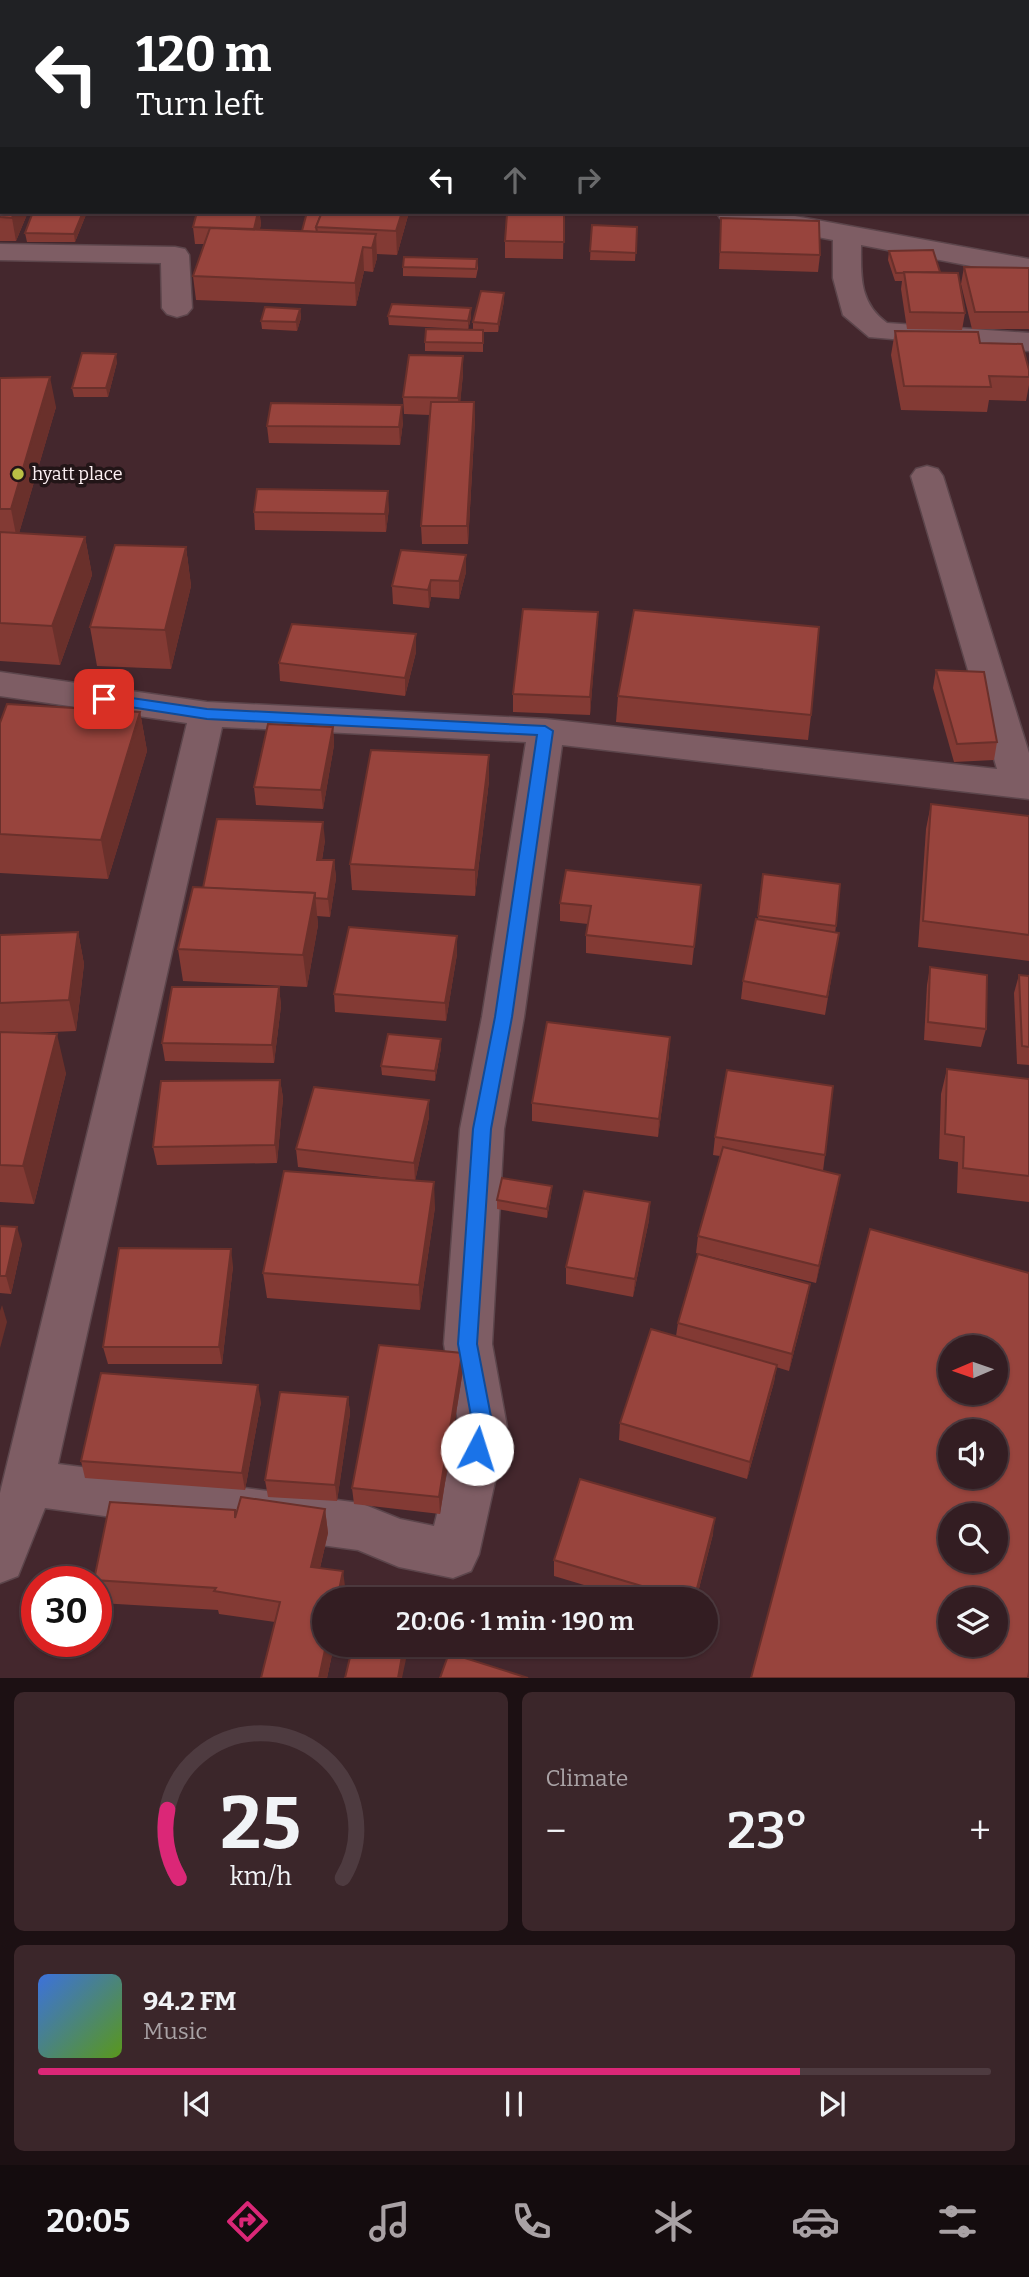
<!DOCTYPE html>
<html lang="en">
<head>
<meta charset="utf-8">
<style>
  body { margin:0; font-family:Bitter,serif; background:#3b262a; color:#f1f3f6; height:100vh; display:flex; flex-direction:column; font-size:26px; white-space:nowrap }
  * { box-sizing:border-box; margin:0 }
  p { font-size:23px; color:#a9a2a5 }
  .icon { flex:none; width:38px; height:38px; fill:none; stroke:currentColor; stroke-width:2; stroke-linecap:round; stroke-linejoin:round }
  .map { position:relative; height:1678px; overflow:hidden }
  .drawer { display:flex; flex-direction:column; gap:14px; padding:14px; background:#1c1013; flex:1 }
  .drawer>* { flex:none }
  .hud { position:absolute; left:0px; top:0px; width:1029px; height:214px; box-shadow:0 2px 5px #0004,0 0 0 2px #4e3b40; background:#202124; color:#fff; overflow:hidden }
  .needle { width:46px; rotate:268deg }
  .controls { position:absolute; left:938px; top:1335px; display:grid; gap:14px }
  .controls a { display:grid; place-items:center; width:70px; height:70px; border-radius:50%; background:#331d22; box-shadow:0 2px 5px #0004,0 0 0 2px #4e3b40; font-size:35px }
  .speed { position:absolute; left:21px; top:1566px; display:flex; gap:14px; font-size:35px; font-weight:700; text-align:center }
  .speed>* { display:grid; place-content:center; width:91px; height:91px; border-radius:50%; background:#331d22; box-shadow:0 2px 5px #0004,0 0 0 2px #4e3b40; line-height:1 }
  .speed .limit { border:10px solid #d22; background:#fff; color:#111 }
  .pin { position:absolute; display:grid; place-items:center; width:60px; height:60px; color:#fff; margin:-30px; border-radius:14px; box-shadow:0 4px 10px #0006 }
  .me { position:absolute; width:77px; margin:-38px; rotate:5deg; stroke-linejoin:round; filter:drop-shadow(0 0 5px #0008) }
  .turn { display:flex; align-items:center; gap:24px; height:147px; padding:0 21px; font-size:32px }
  .turn .icon { width:91px; height:91px; stroke-width:2.5 }
  .turn b { display:block; font-size:49px; line-height:60px }
  .lanes { display:flex; align-items:center; height:66px; padding:0 21px; background:#0003; justify-content:center; gap:35px; direction:ltr }
  .lanes .off { opacity:.35 }
  .big { font-size:52px; font-weight:600; line-height:1.1 }
  .drawer .widget { flex:1; display:flex; flex-direction:column; justify-content:center; gap:10px; min-width:0; padding:0 24px; border-radius:10px; background:#3b262a }
  .drawer .dial { align-items:center; gap:0 }
  .dial svg { height:182px; overflow:visible; fill:none; stroke:#4e3b40; stroke-width:7; stroke-linecap:round; text-anchor:middle }
  .dial text { fill:#f1f3f6; stroke:none }
  .song { display:flex; align-items:center; gap:21px }
  .cover { width:84px; height:84px; border-radius:10px; background:linear-gradient(135deg,hsl(220 70% 55%),hsl(90 70% 35%)) }
  .played { height:7px; border-radius:4px; background:linear-gradient(90deg,#db2777 80%,#4e3b40 80%) }
  .keys { display:flex; justify-content:space-around; direction:ltr }
  .heat { display:flex; justify-content:space-between; align-items:center; font-size:38px; direction:ltr }
  .drawer .tiles { flex:1; display:grid; gap:14px; grid-template-columns:1fr 1fr }
  .widget:last-child { grid-column:span 2 }
  .trip { position:absolute; left:312px; top:1587px; width:406px; height:70px; border-radius:35px; background:#331d22; box-shadow:0 2px 5px #0004,0 0 0 2px #4e3b40; font-weight:600; line-height:70px; text-align:center }
  .tab-bar { display:flex; height:112px; justify-content:space-around; align-items:center; background:#140c0e; color:#a9a2a5 }
  .tab-bar .icon { width:49px; height:49px }
  .tab-bar .active { color:#db2777 }
  .tab-bar b { font-size:32px; color:#f1f3f6 }
  .map>svg:first-child { display:block }
  .lines { fill:none; stroke-linecap:round; stroke-linejoin:round }
  .street-casing { stroke:#5c454b; stroke-width:3 }
  .street { fill:#7e5d64; fill-rule:evenodd }
  .wall { fill:#833a34 }
  .shaded-wall { fill:#6a302b }
  .building { fill:#98443d; stroke:#6a302b; stroke-width:2; fill-rule:evenodd }
  .route { fill:#1a73e8; stroke:#114b97; stroke-width:2 }
  .poi-dot { fill:#bac045; stroke:#221517; stroke-width:2.5 }
  .labels { text-anchor:middle; dominant-baseline:central; stroke-width:7; stroke-linejoin:round; paint-order:stroke }
  .poi-label { font-size:18px; fill:#fdf1f3; stroke:#221517; text-anchor:start }
</style>
</head>
<body>
<div class="map">
<svg width="1029" height="1679" viewBox="0 0 1029 1679">
  <rect width="100%" height="100%" fill="#44272d"/>
  <g class="lines">
    <g class="street-casing">
      <g id="street">
        <polygon points="156,0 209,0 211,2 157,2"/>
        <rect x="391" y="0" width="24" height="2"/>
        <path d="M716 212H773L1029 259V277L861 245C861 277 859 302 887 323L1029 333V351L869 337 843 315 833 278V240L730 220 720 218Z"/>
        <polygon points="0,244 175,247 185,249 189,255 192,308 187,314 177,317 167,314 162,308 161,263 0,260"/>
        <path d="M927 466 938 469 943 476 1029 753V799L562 745 524 1017 504 1129 492 1344 507 1427 479 1554 471 1571 453 1578 399 1567 358 1550 45 1508 18 1576 0 1583V1493L187 723 0 696V672L207 702 546 719 997 769 911 476 916 469ZM222 727 526 742 482 1017 460 1129 444 1344 459 1427 434 1526 400 1519 360 1503 58 1464Z"/>
      </g>
    </g>
    <use href="#street" class="street"/>
  </g>
  <g class="wall">
    <polygon points="445,0 576,0 575,2 445,2"/>
    <polygon points="0,73 2,73 2,212 28,212 16,241 0,241"/>
    <polygon points="87,212 75,242 27,242 25,233"/>
    <polygon points="193,212 266,212 265,216 260,216 261,225 259,230 302,231 307,212 409,212 397,255 377,254 377,258 373,272 364,271 356,306 196,300 193,276 204,244 195,244 193,227 196,214 193,214"/>
    <polygon points="543,212 564,213 563,259 505,258 505,241 515,214"/>
    <polygon points="721,218 820,255 818,272 719,269"/>
    <polygon points="592,225 637,227 635,261 590,260"/>
    <polygon points="889,251 940,273 965,313 962,330 907,329 901,289 902,281 895,281 888,260"/>
    <polygon points="477,259 478,268 476,278 403,276 403,267"/>
    <polygon points="964,267 1029,268 1029,329 972,329 961,284"/>
    <polygon points="504,301 498,332 483,332 483,352 425,351 425,342 464,329 389,325 388,316 471,308 471,317 468,330 473,330 473,322"/>
    <polygon points="300,309 301,318 297,331 262,329 261,321"/>
    <polygon points="895,331 980,343 1029,370 1029,385 1026,401 989,400 987,412 901,410 891,355"/>
    <polygon points="463,356 463,374 460,402 474,402 475,420 468,544 422,544 421,526 430,415 404,414 403,397"/>
    <polygon points="117,362 108,397 74,397 72,388"/>
    <polygon points="0,378 56,407 19,533 85,537 92,575 60,665 0,661"/>
    <polygon points="403,422 400,445 269,443 267,426"/>
    <polygon points="389,508 386,532 255,530 254,512"/>
    <polygon points="186,547 191,586 171,669 97,666 90,627"/>
    <polygon points="466,572 459,599 431,597 429,608 393,604 392,586"/>
    <polygon points="598,612 590,715 513,712 513,694"/>
    <polygon points="416,652 405,696 280,681 279,663"/>
    <polygon points="936,670 997,742 994,760 954,762 933,688"/>
    <polygon points="618,696 811,715 808,740 616,722"/>
    <polygon points="140,712 147,751 108,879 0,873 0,723"/>
    <polygon points="333,727 334,745 323,809 256,805 254,787"/>
    <polygon points="489,781 475,896 352,890 350,864"/>
    <polygon points="931,804 1029,816 1029,961 918,947 926,829"/>
    <polygon points="325,840 322,860 334,860 336,878 330,917 317,916 318,925 307,987 183,981 178,949 203,888"/>
    <polygon points="763,874 836,926 835,933 839,933 825,1015 741,999 743,981 758,919"/>
    <polygon points="701,885 692,965 586,953 586,935 588,924 560,921 560,903"/>
    <polygon points="78,932 84,964 76,1031 27,1033 66,1073 34,1204 0,1202 0,935"/>
    <polygon points="457,936 457,954 446,1021 335,1012 334,994"/>
    <polygon points="930,967 986,1029 981,1047 924,1040 927,985"/>
    <polygon points="1019,975 1029,976 1029,1065 1017,1064 1014,993"/>
    <polygon points="279,987 281,1006 274,1063 165,1061 162,1043"/>
    <polygon points="441,1039 441,1048 435,1081 382,1075 381,1066"/>
    <polygon points="669,1055 658,1137 532,1121 532,1103"/>
    <polygon points="947,1069 1029,1079 1029,1202 957,1193 958,1162 939,1159 941,1094"/>
    <polygon points="280,1080 283,1098 277,1163 157,1165 153,1147"/>
    <polygon points="429,1117 415,1181 435,1207 420,1310 267,1298 263,1273 405,1180 298,1167 296,1149"/>
    <polygon points="715,1137 825,1155 823,1171 840,1175 816,1283 696,1253 698,1236 720,1156 713,1155"/>
    <polygon points="551,1195 547,1218 497,1209 497,1200"/>
    <polygon points="650,1202 649,1220 633,1297 566,1284 566,1267"/>
    <polygon points="0,1226 22,1244 11,1294 0,1293"/>
    <polygon points="233,1266 222,1364 108,1364 103,1347"/>
    <polygon points="807,1301 789,1371 776,1367 774,1382 747,1479 619,1440 620,1423 676,1336 678,1323"/>
    <polygon points="463,1370 440,1514 354,1504 352,1488"/>
    <polygon points="348,1397 350,1413 337,1501 268,1497 265,1480"/>
    <polygon points="261,1402 245,1490 85,1478 81,1461"/>
    <polygon points="325,1509 328,1533 320,1568 346,1594 345,1600 324,1600 334,1645 327,1678 261,1678 275,1622 219,1614 218,1610 100,1603 96,1589 96,1582 94,1582 94,1580 236,1514"/>
    <polygon points="713,1534 696,1600 634,1600 554,1576 554,1560"/>
  </g>
  <g class="shaded-wall">
    <polygon points="14,212 28,212 16,241 12,218"/>
    <polygon points="83,212 87,212 75,242 74,234"/>
    <polygon points="258,212 259,212 261,225 256,246 254,229"/>
    <polygon points="402,212 409,212 397,255 396,231"/>
    <polygon points="376,234 377,258 373,272 372,248"/>
    <polygon points="363,247 364,271 356,306 355,283"/>
    <polygon points="504,293 504,301 498,332 498,324"/>
    <polygon points="471,308 471,317 468,330 468,321"/>
    <polygon points="300,309 301,318 297,331 296,322"/>
    <polygon points="116,354 117,362 108,397 106,388"/>
    <polygon points="463,356 463,374 459,416 458,398"/>
    <polygon points="50,377 56,407 17,540 11,509"/>
    <polygon points="474,402 475,420 468,544 467,526"/>
    <polygon points="402,405 403,422 400,445 399,427"/>
    <polygon points="388,491 389,508 386,532 385,514"/>
    <polygon points="85,537 92,575 60,665 52,626"/>
    <polygon points="186,547 191,586 171,669 165,630"/>
    <polygon points="466,555 466,572 459,599 459,581"/>
    <polygon points="431,580 431,597 429,608 428,590"/>
    <polygon points="598,612 597,630 590,715 590,697"/>
    <polygon points="416,634 416,652 405,696 405,678"/>
    <polygon points="140,712 147,751 108,879 101,840"/>
    <polygon points="333,727 334,745 323,809 321,790"/>
    <polygon points="489,755 489,781 475,896 475,870"/>
    <polygon points="323,822 325,840 319,878 317,860"/>
    <polygon points="334,860 336,878 330,917 328,899"/>
    <polygon points="315,893 318,925 307,987 303,955"/>
    <polygon points="78,932 84,964 76,1031 69,1000"/>
    <polygon points="457,936 457,954 446,1021 445,1003"/>
    <polygon points="279,987 281,1006 274,1063 272,1045"/>
    <polygon points="57,1034 66,1073 34,1204 23,1166"/>
    <polygon points="670,1037 669,1055 658,1137 659,1119"/>
    <polygon points="441,1039 441,1048 435,1081 435,1071"/>
    <polygon points="280,1080 283,1098 277,1163 275,1145"/>
    <polygon points="429,1100 429,1117 415,1181 414,1163"/>
    <polygon points="840,1175 837,1193 816,1283 819,1266"/>
    <polygon points="434,1182 435,1207 420,1310 419,1285"/>
    <polygon points="552,1186 551,1195 547,1218 547,1209"/>
    <polygon points="650,1202 649,1220 633,1297 635,1279"/>
    <polygon points="17,1227 22,1244 11,1294 6,1276"/>
    <polygon points="231,1249 233,1266 222,1364 219,1347"/>
    <polygon points="810,1284 807,1301 789,1371 792,1354"/>
    <polygon points="2,1305 7,1322 0,1348 0,1311"/>
    <polygon points="462,1353 463,1370 440,1514 439,1497"/>
    <polygon points="777,1365 774,1382 747,1479 750,1462"/>
    <polygon points="258,1385 261,1402 245,1490 242,1473"/>
    <polygon points="348,1397 350,1413 337,1501 335,1485"/>
    <polygon points="325,1509 328,1533 315,1589 311,1567"/>
    <polygon points="715,1518 713,1534 696,1600 694,1600"/>
    <polygon points="343,1571 346,1594 345,1600 337,1600"/>
    <polygon points="326,1645 334,1645 327,1678 319,1678"/>
    <polygon points="404,1645 409,1645 402,1678 398,1678"/>
  </g>
  <g class="building">
    <rect x="0" y="73" width="2" height="39"/>
    <polygon points="0,128 2,128 2,212 14,212 12,218 0,217"/>
    <polygon points="33,212 83,212 74,234 25,233"/>
    <polygon points="197,212 258,212 254,229 193,227"/>
    <polygon points="307,212 322,212 316,227 317,232 302,231"/>
    <polygon points="322,212 402,212 396,231 316,227"/>
    <polygon points="515,212 564,213 564,242 505,241 507,214 515,214"/>
    <polygon points="721,218 819,221 820,255 720,252"/>
    <polygon points="592,225 637,227 636,253 590,251"/>
    <polygon points="210,228 376,234 372,248 363,247 355,283 193,276"/>
    <polygon points="933,250 940,272 896,273 889,251"/>
    <polygon points="404,257 477,259 476,269 403,267"/>
    <polygon points="964,267 1029,268 1029,312 975,312"/>
    <polygon points="904,272 958,273 965,313 910,312"/>
    <polygon points="481,291 504,293 498,324 473,322"/>
    <polygon points="392,304 471,308 468,321 388,316"/>
    <polygon points="265,307 300,309 296,322 261,321"/>
    <polygon points="426,329 483,330 483,343 425,342"/>
    <polygon points="895,331 978,332 980,343 1022,344 1029,370 1029,377 989,376 991,387 904,386"/>
    <polygon points="82,353 116,354 106,388 72,388"/>
    <polygon points="409,355 463,356 458,398 403,397"/>
    <polygon points="50,377 11,509 0,509 0,378"/>
    <polygon points="431,402 474,402 467,526 421,526"/>
    <polygon points="271,403 402,405 399,427 267,426"/>
    <polygon points="257,489 388,491 385,514 254,512"/>
    <polygon points="0,532 85,537 52,626 0,623"/>
    <polygon points="115,545 186,547 165,630 90,627"/>
    <polygon points="401,550 466,555 459,581 431,580 428,590 392,586"/>
    <polygon points="523,609 598,612 590,697 513,694"/>
    <polygon points="634,610 819,627 811,715 618,696"/>
    <polygon points="292,624 416,634 405,678 279,663"/>
    <polygon points="936,670 984,672 997,742 957,744"/>
    <polygon points="7,704 140,712 101,840 0,834 0,723"/>
    <polygon points="268,724 333,727 321,790 254,787"/>
    <polygon points="371,750 489,755 475,870 350,864"/>
    <polygon points="931,804 1029,816 1029,935 923,921"/>
    <polygon points="217,819 323,822 317,860 334,860 328,899 315,898 315,893 203,888"/>
    <polygon points="566,870 701,885 694,947 586,935 591,906 560,903"/>
    <polygon points="763,874 840,884 836,926 758,916"/>
    <polygon points="193,887 315,893 303,955 178,949"/>
    <polygon points="756,919 839,933 827,997 743,981"/>
    <polygon points="349,927 457,936 445,1003 334,994"/>
    <polygon points="78,932 69,1000 0,1003 0,935"/>
    <polygon points="930,967 987,975 986,1029 928,1022"/>
    <polygon points="1019,975 1029,976 1029,1047 1022,1046"/>
    <polygon points="172,987 279,987 272,1045 162,1043"/>
    <polygon points="547,1022 670,1037 659,1119 532,1103"/>
    <polygon points="0,1032 57,1034 23,1166 0,1165"/>
    <polygon points="388,1034 441,1039 435,1071 381,1066"/>
    <polygon points="947,1069 1029,1079 1029,1176 963,1168 964,1137 945,1134"/>
    <polygon points="727,1070 833,1086 825,1155 715,1137"/>
    <polygon points="280,1080 275,1145 153,1147 161,1081"/>
    <polygon points="314,1087 429,1100 414,1163 296,1149"/>
    <polygon points="723,1147 840,1175 819,1266 698,1236"/>
    <polygon points="284,1171 434,1182 419,1285 263,1273"/>
    <polygon points="502,1178 552,1186 547,1209 497,1200"/>
    <polygon points="584,1191 650,1202 635,1279 566,1267"/>
    <polygon points="0,1226 17,1227 6,1276 0,1276"/>
    <path d="M870 1229 1029 1273V1672L1028 1678H751ZM950 1348H996V1393H950ZM950 1432H996V1477H950ZM950 1516H996V1561H950ZM950 1600H996V1645H950Z"/>
    <polygon points="119,1248 231,1249 219,1347 103,1347"/>
    <polygon points="698,1254 810,1284 792,1354 678,1323"/>
    <polygon points="651,1329 777,1365 750,1462 620,1423"/>
    <polygon points="379,1345 462,1353 439,1497 352,1488"/>
    <polygon points="101,1373 258,1385 242,1473 81,1461"/>
    <polygon points="280,1392 348,1397 335,1485 265,1480"/>
    <polygon points="580,1479 715,1518 694,1600 689,1600 554,1560"/>
    <polygon points="241,1497 325,1509 311,1567 343,1571 337,1600 324,1600 324,1645 326,1645 319,1678 261,1678 280,1602 214,1591 216,1588 94,1580 110,1502 235,1510 235,1518"/>
    <polygon points="365,1589 414,1597 414,1600 363,1600"/>
    <polygon points="353,1645 404,1645 398,1678 345,1678"/>
    <polygon points="449,1653 528,1678 440,1678"/>
  </g>
  <polygon class="route" points="104,694 207,709 545,726 553,731 512,1017 491,1129 477,1344 493,1427 485,1455 477,1458 470,1455 467,1449 473,1427 458,1344 473,1129 495,1017 537,735 207,719 98,702 96,699 98,695"/>
  <circle class="poi-dot" cx="18" cy="474" r="7"/>
  <g class="labels">
    <g class="poi-label">
      <text x="32" y="474">hyatt place</text>
    </g>
  </g>
</svg>
<div class="controls">
<a><svg class="needle" viewBox="-14 -14 28 28"><path d="M0-13l5 13h-10z" fill="#e53935"/><path d="M0 13l5-13h-10z" fill="#a9a2a5"/></svg></a>
<a><svg class="icon" aria-label="sound" viewBox="0 0 24 24"><path d="M4 9h4l5-4v14l-5-4H4zM17 9q2 3 0 6"/></svg></a>
<a><svg class="icon" aria-label="search" viewBox="0 0 24 24"><circle cx="10" cy="10" r="6"/><path d="M15 15l6 6"/></svg></a>
<a><svg class="icon" aria-label="layers" viewBox="0 0 24 24"><path d="M12 4l9 5-9 5-9-5zM3 14l9 5 9-5"/></svg></a>
</div>
<div class="speed"><div class="limit">30</div></div>
<div class="pin" style="left:104px;top:699px;background:#d93025"><svg class="icon" aria-label="arrive" viewBox="0 0 24 24"><path d="M6 21V4h12l-3 4 3 4H6"/></svg></div>
<svg class="me" style="left:477px;top:1449px" viewBox="-20 -20 40 40"><circle r="19" fill="#fff"/><path d="M0-13L10 11 0 6-10 11z" fill="#1a73e8"/></svg>
<div class="trip">20:06 · 1 min · 190 m</div>
<div class="hud">
<div class="turn"><svg class="icon" aria-label="left" viewBox="0 0 24 24"><path d="M17 20v-9H6M10 6l-5 5 5 5"/></svg><div><b>120 m</b>Turn left</div></div>
<div class="lanes"><svg class="icon" aria-label="left" viewBox="0 0 24 24"><path d="M17 20v-9H6M10 6l-5 5 5 5"/></svg><svg class="icon off" aria-label="ahead" viewBox="0 0 24 24"><path d="M12 20V5M6 11l6-6 6 6"/></svg><svg class="icon off" aria-label="right" viewBox="0 0 24 24"><path d="M7 20v-9h11M14 6l5 5-5 5"/></svg></div>
</div>
</div>
<section class="drawer">
<div class="tiles">
<div class="widget dial"><svg viewBox="0 0 100 80">
<path d="M14 69A42 42 0 1 1 86 69"/>
<path d="M14 69A42 42 0 0 1 9 39" stroke="#db2777"/>
<text x="50" y="56" font-size="32" font-weight="700">25</text>
<text x="50" y="72" font-size="11">km/h</text>
</svg></div>
<div class="widget"><p>Climate</p>
<div class="heat"><a>−</a><b class="big">23°</b><a>+</a></div>
</div>
<div class="widget">
<div class="song"><i class="cover"></i><div><b>94.2 FM</b><p>Music</p></div></div>
<div class="played"></div>
<div class="keys"><svg class="icon" aria-label="previous" viewBox="0 0 24 24"><path d="M18 5L8 12l10 7zM5 5v14"/></svg><svg class="icon" aria-label="pause" viewBox="0 0 24 24"><path d="M8 5v14M16 5v14"/></svg><svg class="icon" aria-label="next" viewBox="0 0 24 24"><path d="M6 5l10 7-10 7zM19 5v14"/></svg></div>
</div>
</div>
</section>
<nav class="tab-bar">
<b>20:05</b>
<svg class="icon active" aria-label="directions" viewBox="0 0 24 24"><path d="M12 3l9 9-9 9-9-9zM9 14v-3h6M13 9l2 2-2 2"/></svg>
<svg class="icon" aria-label="music" viewBox="0 0 24 24"><path d="M9 18V5l10-2v13"/><circle cx="6" cy="18" r="3"/><circle cx="16" cy="16" r="3"/></svg>
<svg class="icon" aria-label="phone" viewBox="0 0 24 24"><path d="M5 4h4l2 5-3 2q2 4 5 5l2-3 5 2v4C11 20 4 13 5 4z"/></svg>
<svg class="icon" aria-label="climate" viewBox="0 0 24 24"><path d="M12 3v18M4 7l16 10M4 17L20 7"/></svg>
<svg class="icon" aria-label="car" viewBox="0 0 24 24"><path d="M5 17H2v-5l4-1 3-4h7l3 4 3 1v5h-3M9 17h6M6 11h13"/><circle cx="7" cy="17" r="2"/><circle cx="17" cy="17" r="2"/></svg>
<svg class="icon" aria-label="filters" viewBox="0 0 24 24"><path d="M4 7h16M4 17h16"/><circle cx="9" cy="7" r="2"/><circle cx="15" cy="17" r="2"/></svg>
</nav>
</body>
</html>
